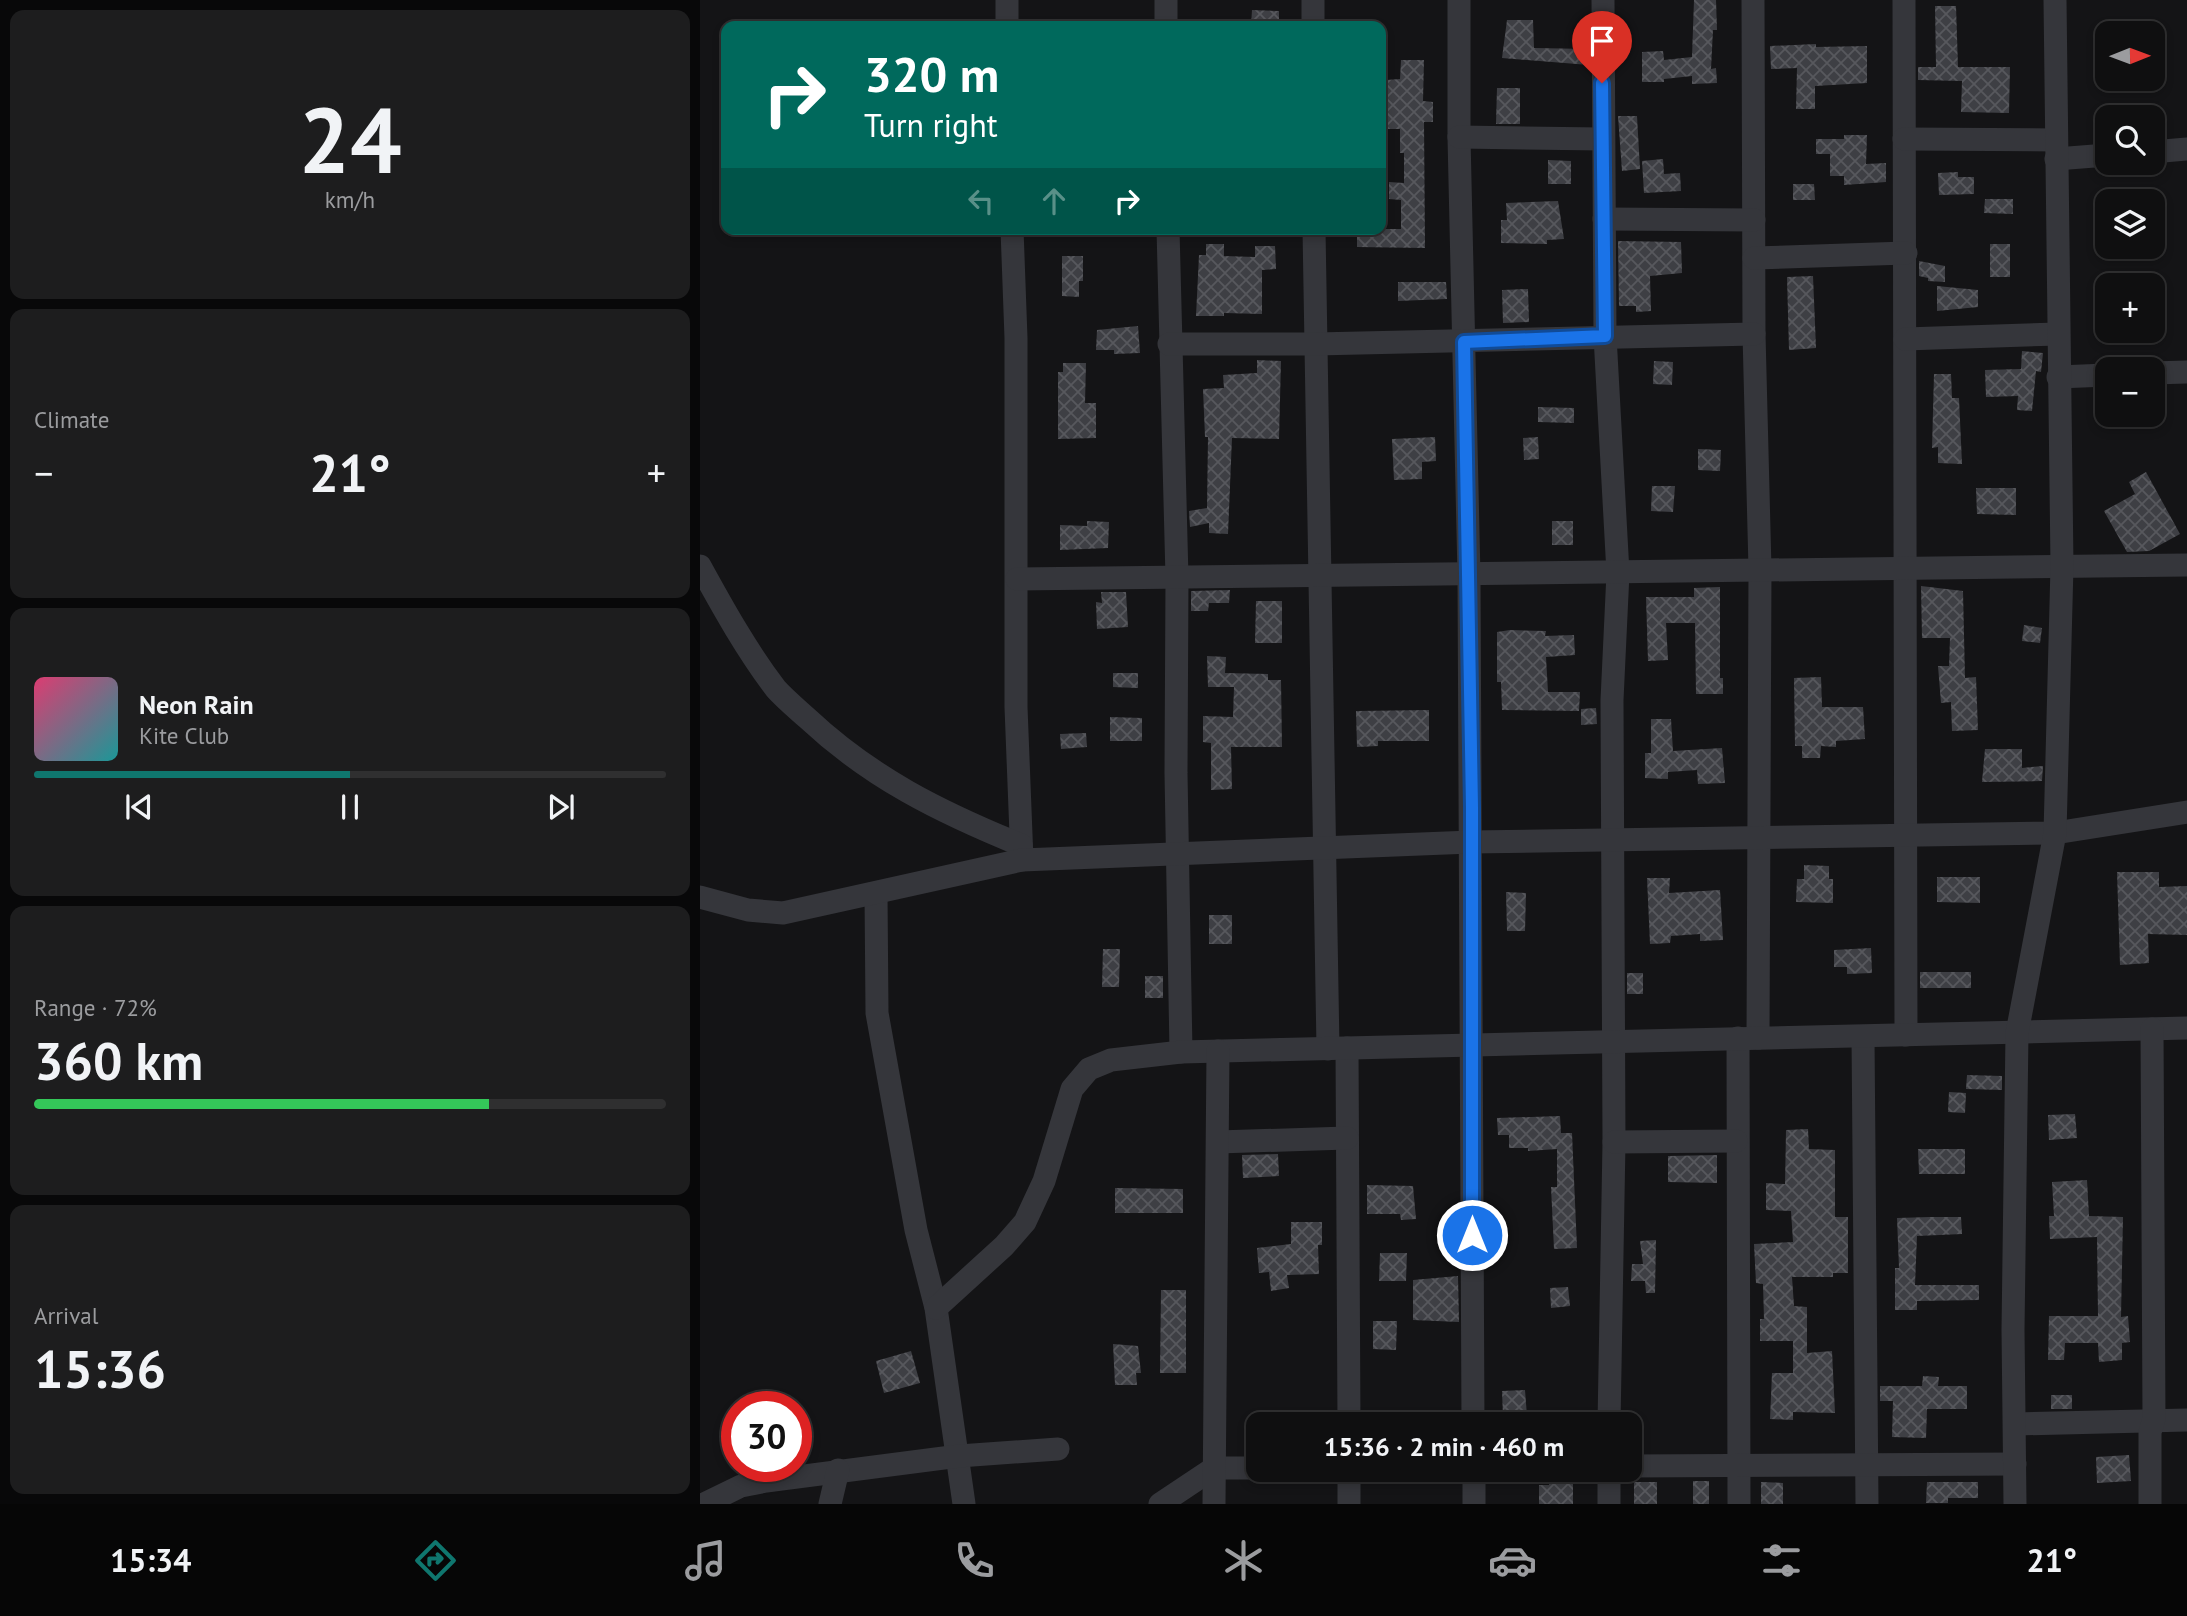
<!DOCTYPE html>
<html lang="en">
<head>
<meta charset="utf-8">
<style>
  body { margin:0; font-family:"PT Sans",sans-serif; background:#1d1d1e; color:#f1f3f6; height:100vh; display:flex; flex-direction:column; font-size:26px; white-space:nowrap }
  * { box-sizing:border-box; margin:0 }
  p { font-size:23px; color:#9b9c9f }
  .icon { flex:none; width:38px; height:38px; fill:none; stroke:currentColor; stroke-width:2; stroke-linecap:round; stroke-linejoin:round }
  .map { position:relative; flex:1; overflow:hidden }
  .panel { display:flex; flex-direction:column; gap:10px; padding:10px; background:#080809; width:700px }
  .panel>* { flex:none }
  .hud { position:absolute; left:21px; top:21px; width:665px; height:214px; border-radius:14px; box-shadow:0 4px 10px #0003,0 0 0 2px #2f2f30; background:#00695c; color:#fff; overflow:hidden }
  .needle { width:46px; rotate:89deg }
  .tools { position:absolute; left:1395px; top:21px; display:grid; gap:14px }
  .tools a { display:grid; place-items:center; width:70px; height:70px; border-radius:14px; background:#0f0f10; box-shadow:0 4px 10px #0003,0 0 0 2px #2f2f30; font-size:35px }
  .speed { position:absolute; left:21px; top:1391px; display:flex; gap:14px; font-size:35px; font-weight:700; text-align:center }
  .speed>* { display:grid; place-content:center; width:91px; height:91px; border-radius:50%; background:#0f0f10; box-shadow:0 4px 10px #0003,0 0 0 2px #2f2f30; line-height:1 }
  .speed .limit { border:10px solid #d22; background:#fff; color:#111 }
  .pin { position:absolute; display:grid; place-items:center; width:60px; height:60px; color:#fff; margin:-72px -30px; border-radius:50% 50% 50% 0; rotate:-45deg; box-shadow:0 0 7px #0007 }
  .pin .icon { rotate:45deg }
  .me { position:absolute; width:77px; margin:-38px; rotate:0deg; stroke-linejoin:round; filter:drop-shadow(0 0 5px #0008) }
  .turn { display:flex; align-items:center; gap:24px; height:147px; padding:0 28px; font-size:32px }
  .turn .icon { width:91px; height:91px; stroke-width:2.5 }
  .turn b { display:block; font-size:49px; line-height:60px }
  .lanes { display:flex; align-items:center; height:66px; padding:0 28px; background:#0003; justify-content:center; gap:35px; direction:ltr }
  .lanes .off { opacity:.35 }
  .big { font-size:52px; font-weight:600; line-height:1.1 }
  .panel .widget { flex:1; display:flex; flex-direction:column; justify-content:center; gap:10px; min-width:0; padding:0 24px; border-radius:14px; background:#1d1d1e }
  .panel .dial { align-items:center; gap:0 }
  .dial b { font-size:91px; line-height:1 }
  .song { display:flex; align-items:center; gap:21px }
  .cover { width:84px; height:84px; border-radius:10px; background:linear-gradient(135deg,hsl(340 70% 55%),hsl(180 70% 35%)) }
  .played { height:7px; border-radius:4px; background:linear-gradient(90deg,#0f766e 50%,#2f2f30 50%) }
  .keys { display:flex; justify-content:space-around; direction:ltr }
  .heat { display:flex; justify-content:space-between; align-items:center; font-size:38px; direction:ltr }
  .charge { height:10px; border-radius:5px; background:linear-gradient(90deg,#34c759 72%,#2f2f30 0) }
  .trip { position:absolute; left:546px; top:1412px; width:396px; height:70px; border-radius:14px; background:#0f0f10; box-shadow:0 4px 10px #0003,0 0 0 2px #2f2f30; font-weight:600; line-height:70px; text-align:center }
  .menu { display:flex; height:112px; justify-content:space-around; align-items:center; background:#060606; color:#9b9c9f }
  .menu .icon { width:49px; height:49px }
  .menu .selected { color:#0f766e }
  .menu b { font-size:32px; color:#f1f3f6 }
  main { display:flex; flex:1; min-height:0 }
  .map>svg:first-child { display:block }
  .building { fill:url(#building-cross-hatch) }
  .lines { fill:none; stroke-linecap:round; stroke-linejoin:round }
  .minor { stroke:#35363b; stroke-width:23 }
  .route-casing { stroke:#114b97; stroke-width:18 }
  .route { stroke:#1a73e8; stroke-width:12 }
</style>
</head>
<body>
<main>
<section class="panel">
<div class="widget dial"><b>24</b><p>km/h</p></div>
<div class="widget"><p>Climate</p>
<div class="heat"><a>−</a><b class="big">21°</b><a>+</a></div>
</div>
<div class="widget">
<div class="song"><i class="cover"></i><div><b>Neon Rain</b><p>Kite Club</p></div></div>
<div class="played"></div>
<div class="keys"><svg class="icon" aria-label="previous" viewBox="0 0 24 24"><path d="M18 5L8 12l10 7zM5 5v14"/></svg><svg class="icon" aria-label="pause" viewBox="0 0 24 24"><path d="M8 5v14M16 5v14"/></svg><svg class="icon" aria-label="next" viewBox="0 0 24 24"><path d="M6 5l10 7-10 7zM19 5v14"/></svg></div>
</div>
<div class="widget"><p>Range · 72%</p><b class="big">360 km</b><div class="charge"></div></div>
<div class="widget"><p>Arrival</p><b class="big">15:36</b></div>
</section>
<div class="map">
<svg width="1487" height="1504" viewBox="0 0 1487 1504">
  <defs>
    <pattern id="building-cross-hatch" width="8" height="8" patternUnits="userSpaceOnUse" patternTransform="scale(1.75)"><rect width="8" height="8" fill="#3e3f44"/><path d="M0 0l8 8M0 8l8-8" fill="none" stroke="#57585d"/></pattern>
  </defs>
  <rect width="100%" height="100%" fill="#141416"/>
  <g class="building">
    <polygon points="994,0 1016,0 1017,30 1013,30 1011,69 1016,68 1017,83 992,84 992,76 964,79 964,82 942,82 942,52 963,51 964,60 992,57"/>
    <polygon points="1235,6 1256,6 1258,67 1310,67 1309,113 1261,112 1262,81 1218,80 1218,67 1236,67"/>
    <polygon points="552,10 579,11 579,26 551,26"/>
    <polygon points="807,20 833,20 834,48 889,49 889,65 802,58"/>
    <polygon points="1116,44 1116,47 1167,46 1167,83 1115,86 1115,109 1096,109 1097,68 1071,69 1070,46"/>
    <polygon points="701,60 724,60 723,101 733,102 733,122 724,122 725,248 657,247 657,229 701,229 701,200 689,199 689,182 704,183 704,153 700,153 700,129 688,129 686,80 700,79"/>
    <polygon points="797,88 820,88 820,124 796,124"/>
    <polygon points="918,116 937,116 940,169 922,171"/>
    <polygon points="1144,135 1167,135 1166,164 1186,163 1186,182 1144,185 1144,176 1130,176 1130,154 1116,154 1116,139 1144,139"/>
    <polygon points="963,159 964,174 980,173 981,191 944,193 942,161"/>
    <polygon points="848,160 871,161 871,184 848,184"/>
    <polygon points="1258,172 1258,177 1274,177 1274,194 1239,195 1238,173"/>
    <polygon points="1093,184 1114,184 1115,200 1093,200"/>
    <polygon points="1285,199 1313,199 1313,214 1284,213"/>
    <polygon points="858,201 864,239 847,240 847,244 801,243 801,220 807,220 806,203"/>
    <polygon points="918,241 981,242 982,273 950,276 951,311 936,312 936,306 919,306"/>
    <polygon points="506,244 524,244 524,256 555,257 555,246 575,246 576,269 562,270 562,314 524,313 524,316 496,316 499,255 506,255"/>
    <rect x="1290" y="244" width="20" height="33"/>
    <polygon points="362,256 383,256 383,281 379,281 379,297 362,296"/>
    <polygon points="1219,261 1245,266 1245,282 1228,281 1228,278 1219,276"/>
    <polygon points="1113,276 1116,348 1089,350 1087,277"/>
    <polygon points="698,282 746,282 747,299 698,301"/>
    <polygon points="1237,286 1278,290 1278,307 1237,311"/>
    <polygon points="828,289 829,322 803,323 802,290"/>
    <polygon points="438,326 440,353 414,354 414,350 396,350 397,330"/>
    <polygon points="1322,351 1343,353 1341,372 1336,371 1332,411 1317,410 1318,396 1286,397 1285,370 1321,369"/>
    <polygon points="557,360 581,361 579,439 532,438 528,534 509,533 509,523 490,527 489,511 507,508 508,437 505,437 503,389 524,388 523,375 557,373"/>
    <polygon points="954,361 973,362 972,385 953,384"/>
    <polygon points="363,363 386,363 385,403 396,403 396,438 358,439 358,372 363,372"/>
    <polygon points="1234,374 1251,374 1252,398 1259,398 1262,464 1238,463 1238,447 1232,448"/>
    <polygon points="838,407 874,408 874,423 838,422"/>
    <polygon points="735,437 736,461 722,462 722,479 694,480 692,439"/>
    <polygon points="838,437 839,459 824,460 823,438"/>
    <polygon points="998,449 1021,450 1020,471 998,470"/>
    <polygon points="1446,472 1480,534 1449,551 1427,552 1404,511 1435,494 1429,482"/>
    <polygon points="952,486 975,486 973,512 951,511"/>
    <polygon points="1276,488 1316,488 1316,515 1277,514"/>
    <polygon points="387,521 409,522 408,548 360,550 360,525 387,526"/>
    <rect x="852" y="521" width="21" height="24"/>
    <polygon points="1221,586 1263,591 1265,678 1276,677 1278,730 1252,731 1251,702 1241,703 1238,666 1249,666 1250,638 1222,638"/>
    <polygon points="1020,587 1020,678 1023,678 1023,694 996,694 995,623 966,623 968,660 948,661 946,597 994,597 994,588"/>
    <polygon points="530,590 529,603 509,603 508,611 491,611 491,591"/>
    <polygon points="401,592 426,592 428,627 397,629 396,602 402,603"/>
    <polygon points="556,601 582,601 582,643 555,643"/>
    <polygon points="1324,625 1342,628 1340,643 1322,641"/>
    <polygon points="810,630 846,631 845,636 874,635 875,655 846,657 848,692 880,692 879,711 802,710 801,682 797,682 797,632"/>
    <polygon points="507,656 526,657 525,673 568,674 568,680 581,680 582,747 531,747 532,789 511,790 511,743 503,742 503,716 533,717 534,687 508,687"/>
    <polygon points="413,673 438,673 438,688 413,687"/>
    <polygon points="1121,677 1122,707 1163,707 1165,739 1136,741 1136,747 1121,746 1120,758 1102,758 1102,746 1095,746 1094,678"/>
    <polygon points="896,708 897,724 881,725 881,709"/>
    <polygon points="729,710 729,741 678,741 678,746 657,747 656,711"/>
    <polygon points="410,717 442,718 442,741 410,741"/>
    <polygon points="951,719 971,719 973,751 1022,748 1025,783 998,784 997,770 968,772 968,779 945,778 945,753 951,753"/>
    <polygon points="386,733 387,747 361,749 360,734"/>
    <polygon points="1285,749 1322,749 1322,768 1343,766 1342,781 1282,782"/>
    <polygon points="1104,865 1129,866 1129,879 1133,879 1133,903 1096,902 1097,879 1104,879"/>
    <polygon points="1417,872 1459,872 1459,887 1487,886 1487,935 1448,934 1449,963 1420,965"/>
    <polygon points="1237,877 1280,877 1280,903 1237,902"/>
    <polygon points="947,878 970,878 969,893 1020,890 1023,940 1000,941 1000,934 971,936 970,943 950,944"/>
    <polygon points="806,892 826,893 825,931 807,931"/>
    <rect x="509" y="915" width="23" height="29"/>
    <polygon points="1171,948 1172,973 1147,974 1147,967 1134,967 1134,950"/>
    <polygon points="403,949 420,949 419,987 402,987"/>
    <rect x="1220" y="972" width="51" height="16"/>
    <rect x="927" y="973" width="16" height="21"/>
    <rect x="445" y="976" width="18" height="22"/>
    <polygon points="1267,1075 1302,1076 1302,1090 1266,1089"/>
    <polygon points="1249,1092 1266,1093 1265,1113 1248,1112"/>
    <polygon points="1375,1114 1377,1138 1349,1140 1348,1115"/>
    <polygon points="860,1116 861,1133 872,1133 877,1248 854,1249 851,1187 857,1187 857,1149 828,1151 828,1148 809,1148 809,1135 798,1135 797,1118"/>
    <polygon points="1108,1129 1109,1149 1135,1150 1135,1217 1148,1217 1148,1273 1133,1273 1133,1277 1092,1277 1094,1306 1107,1307 1107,1353 1132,1351 1135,1413 1093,1412 1093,1420 1070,1419 1072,1373 1093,1373 1093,1341 1060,1341 1060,1319 1064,1319 1063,1284 1056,1283 1054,1244 1093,1242 1091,1211 1066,1210 1066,1183 1085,1184 1086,1130"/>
    <polygon points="1218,1149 1265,1149 1265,1174 1219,1174"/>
    <polygon points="578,1154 579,1176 543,1178 542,1155"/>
    <polygon points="1017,1155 1017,1183 968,1182 968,1156"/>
    <polygon points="1387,1180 1389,1216 1423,1217 1421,1317 1428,1316 1430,1342 1422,1343 1422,1360 1399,1362 1398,1343 1365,1343 1364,1360 1348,1360 1349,1316 1398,1316 1397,1237 1350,1239 1349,1216 1354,1216 1352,1182"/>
    <polygon points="667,1185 713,1186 716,1219 701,1220 700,1214 667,1214"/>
    <polygon points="415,1188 483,1189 483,1213 415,1213"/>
    <polygon points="1230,1217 1261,1217 1262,1234 1217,1236 1215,1285 1279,1285 1279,1300 1217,1301 1217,1310 1195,1310 1195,1268 1199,1268 1197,1218"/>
    <polygon points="591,1222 622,1222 622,1245 618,1245 619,1274 587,1275 589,1288 571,1291 569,1272 559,1273 557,1248 591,1244"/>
    <polygon points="956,1240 955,1293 946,1293 945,1281 931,1281 932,1264 943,1264 940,1241"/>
    <polygon points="680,1253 707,1253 706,1281 679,1281"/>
    <polygon points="758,1276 759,1322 713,1320 713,1280"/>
    <polygon points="868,1287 870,1306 851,1308 850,1288"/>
    <polygon points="461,1290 486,1290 486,1373 460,1373"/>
    <polygon points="673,1321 697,1321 696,1350 673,1349"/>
    <polygon points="413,1344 438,1346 441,1373 436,1373 437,1385 415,1385"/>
    <polygon points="211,1351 220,1383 184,1393 176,1361"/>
    <polygon points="1223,1376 1239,1377 1238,1386 1267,1386 1267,1409 1227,1409 1226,1438 1192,1437 1193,1401 1180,1401 1180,1386 1222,1386"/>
    <polygon points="825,1390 827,1416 803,1417 802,1391"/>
    <rect x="1351" y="1395" width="21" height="14"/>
    <polygon points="1429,1455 1431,1481 1397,1483 1396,1457"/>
    <polygon points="849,1475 873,1475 873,1504 839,1504 839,1485 849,1485"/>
    <rect x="993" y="1481" width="16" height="23"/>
    <rect x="934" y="1482" width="23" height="22"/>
    <polygon points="1061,1482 1083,1483 1083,1504 1061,1504"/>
    <polygon points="1227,1482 1278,1482 1278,1498 1248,1498 1248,1503 1226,1503"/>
  </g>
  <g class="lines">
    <g class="minor">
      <polyline points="307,0 307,26"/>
      <polyline points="466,0 466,26"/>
      <polyline points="613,0 613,26"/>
      <polyline points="759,0 759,137 769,576 773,1424"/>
      <polyline points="903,0 905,336 918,573 912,700 914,1142 909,1424"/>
      <polyline points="1053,0 1054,334 1060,569 1058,1038"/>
      <polyline points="1204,0 1206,1035"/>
      <polyline points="759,137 902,139"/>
      <polyline points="1204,139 1356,140"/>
      <polyline points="1452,152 1487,149"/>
      <polyline points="1356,159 1407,155"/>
      <polyline points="904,219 1054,220"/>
      <polyline points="312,229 316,338 316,707 322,860"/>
      <polyline points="468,229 477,578 476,773 481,1052"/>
      <polyline points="614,229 628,1049"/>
      <polyline points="1054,258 1206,253"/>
      <polyline points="1205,339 1358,334"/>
      <polyline points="469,344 616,344 1054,334"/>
      <polyline points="1452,373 1487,372"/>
      <polyline points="1358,377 1407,375"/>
      <path d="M0 566C23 608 47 651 76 689 85 699 97 709 107 718 171 778 240 812 321 845"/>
      <polyline points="317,579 1487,565"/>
      <polyline points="176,893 177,1013 216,1230 236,1308 264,1504"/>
      <polyline points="0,897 48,910 83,913 322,860 771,842 1355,833 1487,812"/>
      <polyline points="1163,1037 1167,1504"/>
      <polyline points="1038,1038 1039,1504"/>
      <polyline points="647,1048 649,1424"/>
      <polyline points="518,1142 647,1138"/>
      <polyline points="914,1142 1036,1141"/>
      <polyline points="236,1308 304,1246 325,1222 344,1181 372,1089 389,1069 411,1060 481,1052 1487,1028"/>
      <polyline points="1316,1424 1487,1420"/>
      <polyline points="929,1466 1315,1464"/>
      <polyline points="649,1470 649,1504"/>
      <polyline points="774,1470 774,1504"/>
      <polyline points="909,1470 909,1504"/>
      <polyline points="4,1504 41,1486 66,1481 259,1456 358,1449"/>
      <polyline points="130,1504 138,1470"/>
      <polyline points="460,1504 514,1468 558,1468"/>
      <polyline points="514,1504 518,1051"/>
      <polyline points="1315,1504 1313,1330 1317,1033 1355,833 1362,566 1355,0"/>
      <polyline points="1450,1504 1450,1432 1454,1419 1452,1029"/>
    </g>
  </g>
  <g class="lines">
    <g class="route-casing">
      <polyline id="route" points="772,1235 772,807 764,342 905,336 902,83"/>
    </g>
    <use href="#route" class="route"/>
  </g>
</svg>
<div class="tools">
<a><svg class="needle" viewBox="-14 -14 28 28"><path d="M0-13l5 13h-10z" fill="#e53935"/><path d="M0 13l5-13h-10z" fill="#9b9c9f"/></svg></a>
<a><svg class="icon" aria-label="search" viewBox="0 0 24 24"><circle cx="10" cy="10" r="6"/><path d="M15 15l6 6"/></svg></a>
<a><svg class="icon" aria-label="layers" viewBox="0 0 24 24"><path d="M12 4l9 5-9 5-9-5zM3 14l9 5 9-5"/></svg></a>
<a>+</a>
<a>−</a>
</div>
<div class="speed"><div class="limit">30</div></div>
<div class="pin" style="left:902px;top:83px;background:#d93025"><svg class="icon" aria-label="arrive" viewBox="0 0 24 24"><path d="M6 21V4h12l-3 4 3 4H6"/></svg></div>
<svg class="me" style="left:772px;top:1235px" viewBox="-20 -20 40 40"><circle r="17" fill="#1a73e8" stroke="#fff" stroke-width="3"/><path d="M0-11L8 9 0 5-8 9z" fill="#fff"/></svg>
<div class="trip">15:36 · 2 min · 460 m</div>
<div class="hud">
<div class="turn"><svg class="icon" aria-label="right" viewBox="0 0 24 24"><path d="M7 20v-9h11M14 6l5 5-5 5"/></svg><div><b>320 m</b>Turn right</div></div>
<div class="lanes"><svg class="icon off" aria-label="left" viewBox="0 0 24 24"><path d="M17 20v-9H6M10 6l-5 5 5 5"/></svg><svg class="icon off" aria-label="ahead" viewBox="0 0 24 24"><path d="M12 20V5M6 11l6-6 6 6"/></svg><svg class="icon" aria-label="right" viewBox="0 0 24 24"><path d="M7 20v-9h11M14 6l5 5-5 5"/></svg></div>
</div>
</div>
</main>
<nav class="menu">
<b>15:34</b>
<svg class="icon selected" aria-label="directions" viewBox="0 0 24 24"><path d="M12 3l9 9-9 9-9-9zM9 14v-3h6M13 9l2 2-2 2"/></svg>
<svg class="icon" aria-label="music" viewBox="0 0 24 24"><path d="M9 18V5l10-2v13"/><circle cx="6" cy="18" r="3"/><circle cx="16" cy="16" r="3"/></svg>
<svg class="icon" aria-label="phone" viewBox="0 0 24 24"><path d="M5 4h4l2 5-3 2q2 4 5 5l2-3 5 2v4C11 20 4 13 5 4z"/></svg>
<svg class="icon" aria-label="climate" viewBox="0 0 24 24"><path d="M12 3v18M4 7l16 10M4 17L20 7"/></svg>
<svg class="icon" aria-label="car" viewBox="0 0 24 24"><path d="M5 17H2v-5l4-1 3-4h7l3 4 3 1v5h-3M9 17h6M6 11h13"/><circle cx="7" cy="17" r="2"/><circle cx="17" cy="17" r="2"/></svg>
<svg class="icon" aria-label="filters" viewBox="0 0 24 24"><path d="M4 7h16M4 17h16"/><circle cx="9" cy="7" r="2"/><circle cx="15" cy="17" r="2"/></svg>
<b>21°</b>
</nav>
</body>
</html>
